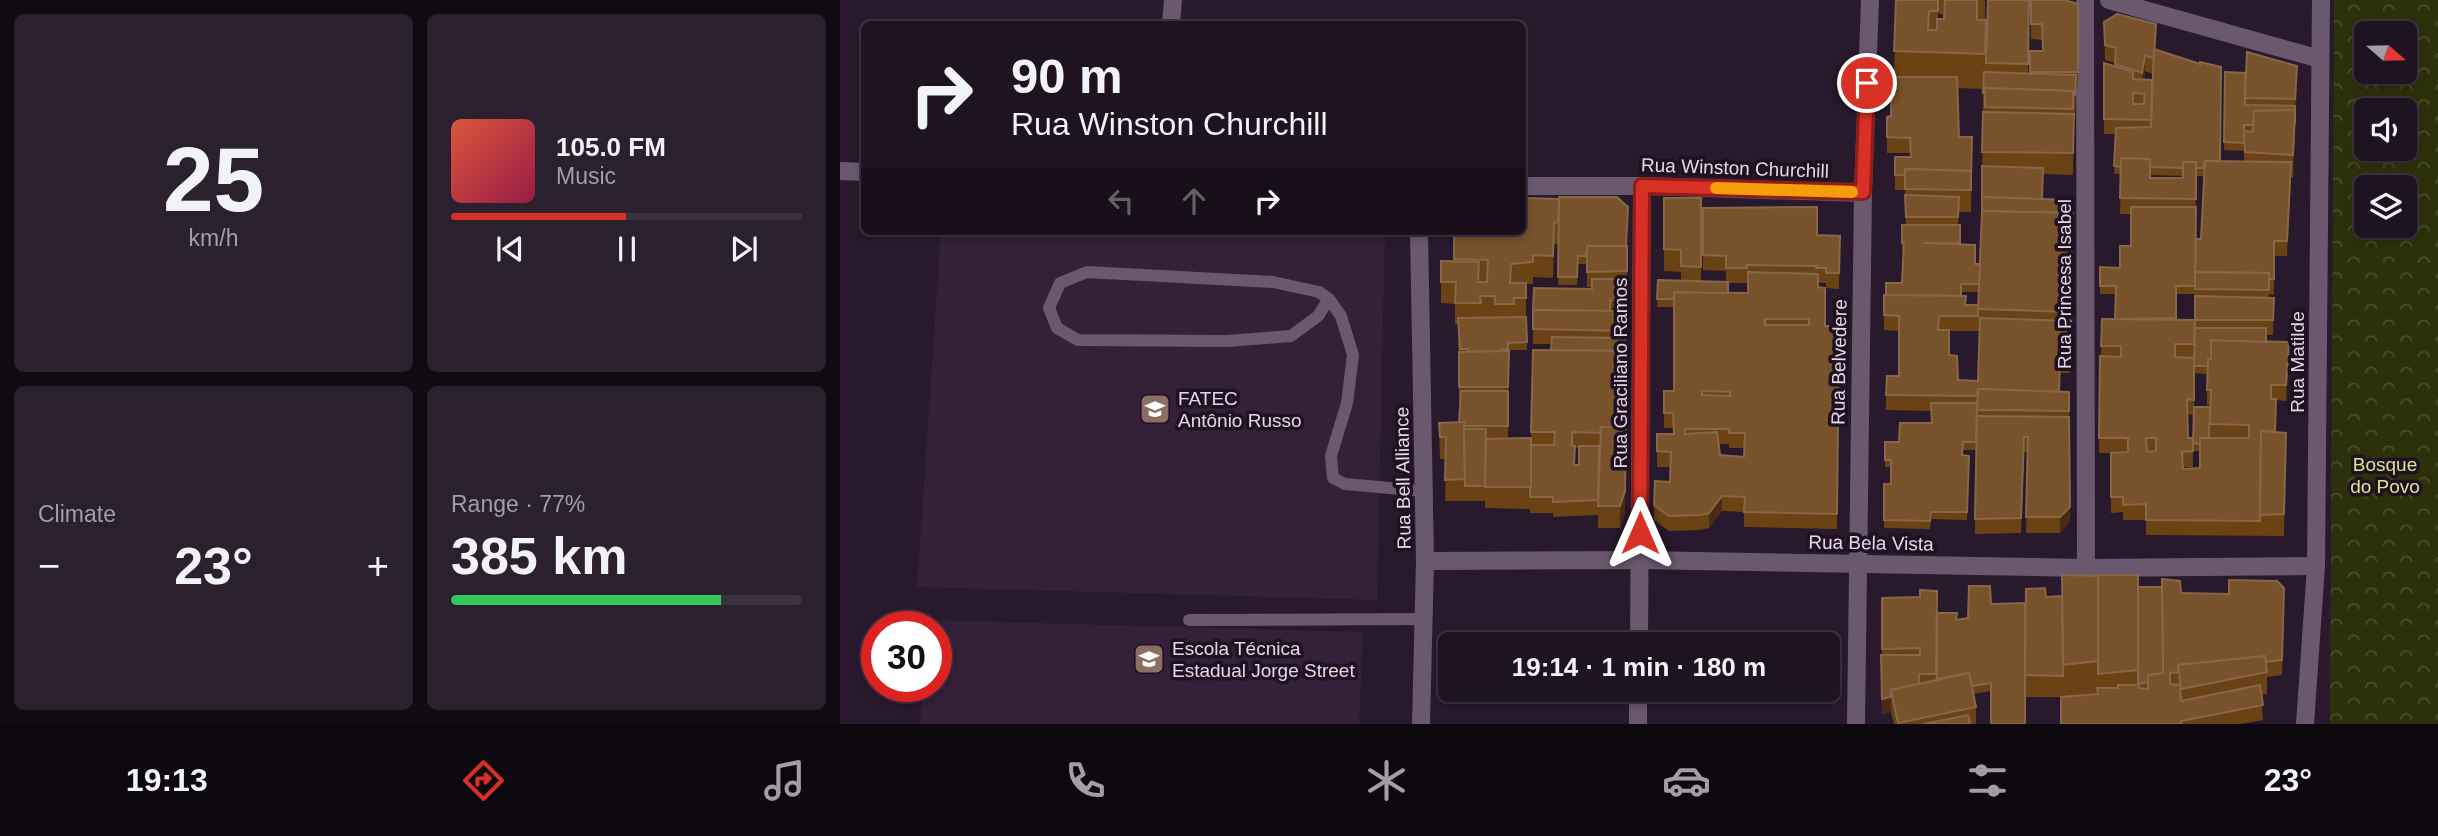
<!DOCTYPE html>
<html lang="en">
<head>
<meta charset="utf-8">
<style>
  body { margin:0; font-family:Arial,sans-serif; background:#2b202e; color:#f1f3f6; height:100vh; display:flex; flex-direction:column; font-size:26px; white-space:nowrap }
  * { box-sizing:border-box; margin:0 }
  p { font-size:23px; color:#a19ea5 }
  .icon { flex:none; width:38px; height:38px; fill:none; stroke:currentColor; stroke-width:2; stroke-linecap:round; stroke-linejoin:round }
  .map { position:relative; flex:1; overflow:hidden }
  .side { display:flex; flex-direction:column; gap:14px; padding:14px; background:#100a12; width:840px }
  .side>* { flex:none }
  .guide { position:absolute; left:21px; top:21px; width:665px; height:214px; border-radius:10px; box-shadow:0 4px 10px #0003,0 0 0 2px #3c323f; background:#1e1321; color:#f1f3f6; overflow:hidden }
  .needle { width:46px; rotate:110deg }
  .buttons { position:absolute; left:1514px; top:21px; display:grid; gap:14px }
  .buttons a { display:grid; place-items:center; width:63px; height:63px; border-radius:10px; background:#1e1321; box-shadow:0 4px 10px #0003,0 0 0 2px #3c323f; font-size:35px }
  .speed { position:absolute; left:21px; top:611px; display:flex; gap:14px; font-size:35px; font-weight:700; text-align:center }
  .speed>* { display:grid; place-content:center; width:91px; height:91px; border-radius:50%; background:#1e1321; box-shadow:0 4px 10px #0003,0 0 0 2px #3c323f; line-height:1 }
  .speed .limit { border:10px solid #d22; background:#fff; color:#111 }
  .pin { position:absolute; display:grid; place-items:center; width:60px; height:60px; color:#fff; margin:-30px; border:4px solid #fff; border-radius:50%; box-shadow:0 2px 7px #0007 }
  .me { position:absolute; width:77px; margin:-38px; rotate:0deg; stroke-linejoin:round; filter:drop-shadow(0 0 5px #0008) }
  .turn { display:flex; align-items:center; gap:24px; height:147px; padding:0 35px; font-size:32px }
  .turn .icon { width:91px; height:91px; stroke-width:2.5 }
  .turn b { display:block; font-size:49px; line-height:60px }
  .lanes { display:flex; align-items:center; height:66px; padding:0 35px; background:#0003; justify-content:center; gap:35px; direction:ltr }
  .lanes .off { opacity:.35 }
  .big { font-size:52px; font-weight:800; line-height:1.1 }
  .side .card { flex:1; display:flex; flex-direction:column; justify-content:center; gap:10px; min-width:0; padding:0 24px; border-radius:10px; background:#2b202e }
  .side .dial { align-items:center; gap:0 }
  .dial b { font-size:91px; line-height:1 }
  .song { display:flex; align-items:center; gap:21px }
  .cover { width:84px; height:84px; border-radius:10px; background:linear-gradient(135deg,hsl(10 70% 55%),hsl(340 70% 35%)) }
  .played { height:7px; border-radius:4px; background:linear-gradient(90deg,#d93025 50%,#3c323f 50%) }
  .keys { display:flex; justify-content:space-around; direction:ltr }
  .heat { display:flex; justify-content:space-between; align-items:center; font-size:38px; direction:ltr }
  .charge { height:10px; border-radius:5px; background:linear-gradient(90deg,#34c759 77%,#3c323f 0) }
  .side .tiles { flex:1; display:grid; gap:14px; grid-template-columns:repeat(2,1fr) }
  .trip { position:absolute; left:598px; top:632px; width:402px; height:70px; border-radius:10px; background:#1e1321; box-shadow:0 4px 10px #0003,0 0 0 2px #3c323f; font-weight:800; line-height:70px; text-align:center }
  .tab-bar { display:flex; height:112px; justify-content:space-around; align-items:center; background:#0c080d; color:#a19ea5 }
  .tab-bar .icon { width:49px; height:49px }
  .tab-bar .selected { color:#d93025 }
  .tab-bar b { font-size:32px; color:#f1f3f6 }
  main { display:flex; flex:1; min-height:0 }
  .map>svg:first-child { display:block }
  .built { fill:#342039 }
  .park { fill:url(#park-crowns); fill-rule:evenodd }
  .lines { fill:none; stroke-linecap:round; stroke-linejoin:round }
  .service { stroke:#6a586f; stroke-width:12 }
  .minor { stroke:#6a586f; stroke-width:18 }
  .tertiary { stroke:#6a586f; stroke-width:18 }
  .wall { fill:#6a4214; fill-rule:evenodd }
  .shaded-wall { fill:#4a2b14 }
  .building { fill:#77522a; stroke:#886748; stroke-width:2; fill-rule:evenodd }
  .route-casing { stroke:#8d1f18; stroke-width:18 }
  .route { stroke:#d93025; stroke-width:12 }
  .slow { stroke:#f59e0b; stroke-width:12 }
  .labels { text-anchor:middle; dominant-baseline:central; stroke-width:7; stroke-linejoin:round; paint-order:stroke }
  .street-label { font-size:19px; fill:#e2d8e5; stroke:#1f1022 }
  .poi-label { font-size:19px; fill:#e2d8e5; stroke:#1f1022; text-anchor:start }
  .park-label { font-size:19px; fill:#d8e68d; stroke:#1f1022 }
</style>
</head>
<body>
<main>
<section class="side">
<div class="tiles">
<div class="card dial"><b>25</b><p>km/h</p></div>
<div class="card">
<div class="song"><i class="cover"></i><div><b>105.0 FM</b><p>Music</p></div></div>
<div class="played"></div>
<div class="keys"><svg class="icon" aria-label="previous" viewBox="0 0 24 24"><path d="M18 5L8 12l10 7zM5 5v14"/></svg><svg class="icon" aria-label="pause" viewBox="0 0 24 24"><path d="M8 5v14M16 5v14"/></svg><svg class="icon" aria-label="next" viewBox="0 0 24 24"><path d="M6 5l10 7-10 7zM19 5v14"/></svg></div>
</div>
<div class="card"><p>Climate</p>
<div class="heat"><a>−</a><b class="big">23°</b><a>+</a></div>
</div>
<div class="card"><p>Range · 77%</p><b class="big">385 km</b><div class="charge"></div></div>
</div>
</section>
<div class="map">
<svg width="1598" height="724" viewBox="0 0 1598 724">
  <defs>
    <pattern id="park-crowns" width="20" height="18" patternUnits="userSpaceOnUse" patternTransform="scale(1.75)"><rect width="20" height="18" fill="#2c310b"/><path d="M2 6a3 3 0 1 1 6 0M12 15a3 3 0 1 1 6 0" fill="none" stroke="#4a4e2e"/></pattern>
  </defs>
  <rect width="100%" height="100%" fill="#28192c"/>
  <g class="built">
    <polygon points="101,231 545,231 537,600 77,587"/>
    <polygon points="85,620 523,632 519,724 80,724 82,686 96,686 96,626 85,626"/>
  </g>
  <path class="park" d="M1494 0H1598V724H1490ZM1526 33H1564V72H1526ZM1526 110H1564V149H1526ZM1526 187H1564V226H1526Z"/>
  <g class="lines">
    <g class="service">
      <polyline points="489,299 478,316 451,336 387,341 238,340 217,328 209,308 220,283 247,272 433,282 479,292 489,299 501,316 513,355 507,403 491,456 493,478 505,484 584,491"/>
      <polyline points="349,620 584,619"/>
    </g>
    <g class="minor">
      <polyline points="1245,0 1246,568"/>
      <polyline points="1269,0 1480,59"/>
      <polyline points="331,24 333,0"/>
      <polyline points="0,171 24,172"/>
      <polyline points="682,186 802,186 1023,193"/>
      <polyline points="579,231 585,561 581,724"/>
      <polyline points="585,561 800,560 1246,568 1476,566"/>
      <polyline points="799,644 802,186"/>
      <polyline points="798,724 798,690"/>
      <polyline points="1016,724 1023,193 1030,0"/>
    </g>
    <polyline class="tertiary" points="1465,724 1476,566 1481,0"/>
  </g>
  <g class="wall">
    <path d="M1056 0H1145L1146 53 1189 0 1188 73H1190V51H1202V40L1191 39V0L1238 4V87H1236L1235 117H1234L1233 175 1203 174 1202 199 1233 200 1230 373H1220V392H1229L1230 522 1220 533H1186L1188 452H1184L1181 533 1135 534 1136 450H1123V455L1129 456 1127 520 1091 519 1090 529 1044 528V484H1051V467H1045V442H1059L1091 423V411L1046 410V395L1059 376V331L1044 330V295H1046L1062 283 1064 251H1062V225H1066L1065 190H1055V157H1070V153H1047V117L1051 116 1054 77ZM1098 6 1099 14 1105 15 1104 19H1098ZM1118 88 1143 89 1142 198 1140 264H1135L1120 245V225H1118L1119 212H1131L1132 137H1119ZM1121 292H1138V305H1126L1121 296ZM1138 328V331H1140L1138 381 1118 380 1109 355V331H1138Z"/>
    <path d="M1264 22 1315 49 1380 161H1404V151L1384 150 1385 72 1457 81 1453 177H1451L1447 256H1434V295L1429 294V297L1434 298 1433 335H1426V342L1449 357 1446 401 1436 400 1435 432 1446 433 1444 536 1306 535V520H1283V512L1271 513V453H1259L1260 356H1261L1262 319H1275V294H1260V267L1280 268 1291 246V214H1280L1281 174H1274L1276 134H1264V63L1275 66V63L1265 60ZM1305 71 1313 74 1311 125 1312 80H1304ZM1310 175 1343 176V178H1310ZM1356 176H1364L1361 239 1355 265ZM1336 294H1355V320H1336ZM1354 358V373L1367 374V405H1371L1370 438H1369L1354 407ZM1347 414 1354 415 1353 438H1348ZM1353 451H1360V468L1343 469V467H1353Z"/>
    <path d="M682 198 787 246V286L776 287 775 308 770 309V311H785L784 427 785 513 780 528H758V515L713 517V513H690V509L645 508V501H605L606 459H600L599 423H619L620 402H619L618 324H615V304L601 303V261H614V231ZM719 224 718 285H737L738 264H746V261H747V287H752V289L693 310V344H711V350H693L691 438 668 439V350H687L686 317V284H693V277L713 278 714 244H718ZM735 448H739V465H735Z"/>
    <path d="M824 198H861V281L886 282V271L863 270V208L977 235 1000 236 999 289 986 288V283H978L985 326H999L997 529 904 527V512L882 511 869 528 860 530 829 531 814 520 815 481 830 482V467H817V434H833V428H824V391H834V307H817L818 280H841V272L824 271ZM907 281H908V293H888V283H907ZM879 444H889V448H904V457L880 455Z"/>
    <polygon points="1298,587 1341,593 1444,603 1442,675 1427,677 1427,694 1421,695 1423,720 1401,724 1221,724 1221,697 1185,697 1151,691 1133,694 1136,707 1136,724 1054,724 1051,712 1042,714 1041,655 1042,655 1042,598 1080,597 1097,591 1096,680 1116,620 1128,618 1151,604 1185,603 1206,597"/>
  </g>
  <g class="shaded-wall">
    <polygon points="1305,56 1305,71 1302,89 1302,73"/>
    <polygon points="1457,66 1457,81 1453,177 1453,155"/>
    <polygon points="1451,162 1451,177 1447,256 1447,241"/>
    <polygon points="1449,342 1449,357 1446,401 1446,385"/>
    <polygon points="786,427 785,513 780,528 780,506"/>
    <polygon points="882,496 882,511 869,528 869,513"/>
    <polygon points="1230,507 1230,522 1220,533 1220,517"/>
    <polygon points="1051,697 1051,712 1042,714 1042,699"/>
  </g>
  <g class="building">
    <polygon points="1056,0 1098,0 1098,11 1089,11 1088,30 1097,30 1097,19 1104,19 1105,0 1137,0 1137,20 1146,20 1145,54 1054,51"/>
    <polygon points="1148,0 1189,0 1188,64 1146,63"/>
    <polygon points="1191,0 1225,0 1238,4 1238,72 1190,72 1190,51 1203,51 1202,24 1191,24"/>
    <polygon points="1277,14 1316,24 1314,58 1305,56 1302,73 1275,64 1276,48 1265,45 1264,22"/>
    <polygon points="1314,49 1360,64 1360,62 1381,67 1380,161 1365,161 1364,168 1356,168 1356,162 1343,162 1343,168 1310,167 1310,159 1281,158 1281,167 1274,166 1276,128 1311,127"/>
    <polygon points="1407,52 1457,66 1455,99 1405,98"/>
    <path d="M1264 63 1293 72V79L1312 80 1311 120 1264 119ZM1293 93 1305 94 1304 104H1293Z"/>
    <polygon points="1144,72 1236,75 1235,95 1233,95 1233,91 1145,88 1145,93 1143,93"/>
    <polygon points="1385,72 1405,73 1405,105 1455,106 1455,124 1455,110 1414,111 1414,125 1404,125 1404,143 1384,142"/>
    <polygon points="1051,77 1117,77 1119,137 1132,137 1131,177 1131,171 1065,169 1065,175 1055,175 1055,157 1071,157 1070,138 1047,137 1047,117 1051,116"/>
    <polygon points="1145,88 1233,91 1233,109 1145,107"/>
    <polygon points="1455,110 1453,155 1405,152 1404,131 1413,132 1414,111"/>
    <polygon points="1143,112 1234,114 1233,153 1142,152"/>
    <polygon points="1281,158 1310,159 1310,178 1343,178 1343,162 1356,162 1356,199 1280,198"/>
    <polygon points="1365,161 1451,162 1447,241 1434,241 1434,279 1429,279 1429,273 1355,272 1356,239 1361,239"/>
    <polygon points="1142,166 1203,168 1202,199 1142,197"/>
    <polygon points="1065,169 1131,171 1131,190 1065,189"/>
    <polygon points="1065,195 1119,197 1118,217 1066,217"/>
    <polygon points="719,197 777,197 788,207 786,246 747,246 747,253 746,253 746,256 738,256 737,277 718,277"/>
    <polygon points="1142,197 1233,200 1233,220 1233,213 1142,211"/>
    <polygon points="682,198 719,199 718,222 714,223 713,256 693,255 693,262 671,264 670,283 686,283 686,298 674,298 674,304 655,304 655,296 640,296 641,303 615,303 616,282 601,282 601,261 639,262 638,282 647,282 648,260 614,259 614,231 682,231"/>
    <polygon points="824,198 861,198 861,267 841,266 841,250 824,249"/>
    <polygon points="977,207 977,235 1000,236 999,273 986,273 986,268 976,268 977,266 907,265 907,268 886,268 886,256 863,255 863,208"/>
    <polygon points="1291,207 1356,207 1355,286 1336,286 1336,318 1275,319 1276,286 1260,286 1260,267 1280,268 1280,246 1291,246"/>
    <polygon points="1142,211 1233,213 1230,312 1138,309"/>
    <polygon points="1062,225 1120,225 1120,243 1083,243 1135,245 1135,264 1140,264 1139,284 1121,284 1121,296 1046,295 1046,283 1062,283 1064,243 1062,243"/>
    <polygon points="747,246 787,246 787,271 747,272"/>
    <path d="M908 272 978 274V287L985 288V326H999L997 514 904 512 905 497 882 496 869 513 860 515 829 516 814 505 815 481 830 482 831 452 817 451V434H834L833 413H824V391H834V292L908 293ZM925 319H969V325H925ZM862 391 890 392V396L862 395ZM845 429H889V433H905L904 457 880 455 877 432 845 434Z"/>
    <polygon points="1355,272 1429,273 1429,290 1355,289"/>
    <polygon points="752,279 776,279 775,300 770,301 770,311 693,310 694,288 752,289"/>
    <polygon points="818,280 888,282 888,293 834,292 834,299 817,299"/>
    <polygon points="1044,295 1126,296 1125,305 1138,305 1138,316 1099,316 1098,330 1109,330 1109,355 1117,356 1118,380 1138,381 1140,318 1231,321 1230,358 1220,358 1219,392 1138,389 1137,396 1046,395 1047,376 1059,376 1059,316 1044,315"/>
    <polygon points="1355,296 1434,298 1433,320 1355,320"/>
    <polygon points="693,310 785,311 785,331 693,329"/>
    <polygon points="686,317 687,342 668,343 668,349 660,350 660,351 628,351 628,349 620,349 618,318"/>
    <path d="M1262 319 1355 320 1354 344H1335V357L1354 358V400L1347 399 1348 438H1353V451L1342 452 1343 469 1360 468V438H1409V425L1370 424 1371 390H1367L1368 359H1371V340L1449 342 1446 385H1431V399H1436L1435 432 1421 431 1420 521 1306 520V504L1283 505V497H1271V453L1288 452V438H1259L1260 356 1281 357V346H1261ZM1306 438H1316V451L1307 452Z"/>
    <polygon points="1355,328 1426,328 1426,342 1371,340 1371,359 1368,359 1368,366 1354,366"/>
    <polygon points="712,337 785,338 784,359 784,351 711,350"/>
    <polygon points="693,350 784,351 784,427 761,427 760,433 732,432 732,446 735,446 734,465 739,465 739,446 759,446 758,500 713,502 713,497 690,497 691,445 714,445 715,432 691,432"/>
    <polygon points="669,351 668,387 619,387 619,352"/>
    <polygon points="1138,389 1229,392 1229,411 1137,410"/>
    <polygon points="621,391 668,391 668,426 624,426 624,422 619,423"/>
    <polygon points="1091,403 1137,403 1136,442 1123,442 1122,455 1129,456 1127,512 1091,512 1090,521 1044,520 1044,484 1051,484 1051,460 1045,460 1045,442 1059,442 1060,423 1092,423"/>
    <polygon points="1354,407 1370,407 1369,438 1360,438 1360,444 1353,443"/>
    <polygon points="1137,416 1229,417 1230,507 1220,517 1186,517 1188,437 1184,437 1181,518 1135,519"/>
    <polygon points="624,422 625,479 605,480 606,437 600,437 599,423"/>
    <polygon points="761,427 786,427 785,491 780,506 758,506"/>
    <polygon points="624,429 646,429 645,486 625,486"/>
    <polygon points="1421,431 1446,433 1444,514 1420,515"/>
    <polygon points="691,438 691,487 645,487 646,439"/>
    <polygon points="1222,575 1258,576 1258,661 1223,665"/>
    <polygon points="1258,575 1298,575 1298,670 1258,674"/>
    <polygon points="1322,579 1340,581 1341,593 1389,594 1389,580 1437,581 1444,588 1442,660 1426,662 1425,656 1338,665 1338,672 1330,673 1330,684 1340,685 1341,701 1420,685 1423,705 1341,721 1341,724 1221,724 1221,697 1258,694 1257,688 1278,688 1278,685 1299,685 1299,688 1308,689 1308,675 1323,673"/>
    <polygon points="1129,586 1150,586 1151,604 1185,603 1185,724 1151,724 1151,683 1132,686 1129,673 1097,679 1097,613 1117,613 1116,620 1128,618"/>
    <polygon points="1298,587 1322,587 1323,673 1308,675 1308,682 1298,684"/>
    <polygon points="1205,588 1206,597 1222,596 1223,676 1185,675 1186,589"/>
    <polygon points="1080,590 1097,591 1096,674 1079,674 1079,684 1051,690 1051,697 1042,699 1041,655 1080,655 1080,648 1042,649 1042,598 1080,597"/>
    <polygon points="1425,656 1427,672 1341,689 1338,665"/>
    <polygon points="1129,673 1136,707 1058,723 1051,690"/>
    <polygon points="1128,715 1130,724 1084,724"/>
  </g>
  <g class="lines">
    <g class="route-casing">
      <polyline id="route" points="800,533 802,186 1023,192 1027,83"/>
    </g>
    <use href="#route" class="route"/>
    <polyline class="slow" points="876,188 1012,192"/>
  </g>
  <defs>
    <g id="university-square" transform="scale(1.575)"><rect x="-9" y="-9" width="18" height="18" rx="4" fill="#8d6e63" stroke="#1f1022"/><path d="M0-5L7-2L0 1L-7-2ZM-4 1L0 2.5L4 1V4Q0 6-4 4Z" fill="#fff"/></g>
  </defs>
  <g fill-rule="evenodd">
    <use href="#university-square" x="315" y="409"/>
    <use href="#university-square" x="309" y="659"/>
  </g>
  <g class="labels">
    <g class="street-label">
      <text transform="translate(895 168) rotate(2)">Rua Winston Churchill</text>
      <text transform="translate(1224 284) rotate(-90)">Rua Princesa Isabel</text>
      <text transform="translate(999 362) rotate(-89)">Rua Belvedere</text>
      <text transform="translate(1457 362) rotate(-90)">Rua Matilde</text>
      <text transform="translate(780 373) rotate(-90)">Rua Graciliano Ramos</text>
      <text transform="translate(563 478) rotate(-91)">Rua Bell Alliance</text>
      <text transform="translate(1031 543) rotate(1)">Rua Bela Vista</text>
    </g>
    <g class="poi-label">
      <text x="338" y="398">FATEC<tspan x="338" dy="22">Antônio Russo</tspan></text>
      <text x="332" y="648">Escola Técnica<tspan x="332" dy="22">Estadual Jorge Street</tspan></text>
    </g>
    <g class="park-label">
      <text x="1545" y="464">Bosque<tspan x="1545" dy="22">do Povo</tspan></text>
    </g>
  </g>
</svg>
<div class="buttons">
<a><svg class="needle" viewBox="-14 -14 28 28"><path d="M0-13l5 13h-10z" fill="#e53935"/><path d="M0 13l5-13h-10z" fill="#a19ea5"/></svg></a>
<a><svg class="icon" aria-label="sound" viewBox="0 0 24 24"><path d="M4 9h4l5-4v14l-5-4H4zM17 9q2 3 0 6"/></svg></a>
<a><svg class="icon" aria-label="layers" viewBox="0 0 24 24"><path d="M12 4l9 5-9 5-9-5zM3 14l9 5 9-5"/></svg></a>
</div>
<div class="speed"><div class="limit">30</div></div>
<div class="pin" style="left:1027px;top:83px;background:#d93025"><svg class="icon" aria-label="arrive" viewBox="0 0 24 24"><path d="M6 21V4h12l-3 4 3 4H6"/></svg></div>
<svg class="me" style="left:800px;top:533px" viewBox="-20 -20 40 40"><path d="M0-17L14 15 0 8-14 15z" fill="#d93025" stroke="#fff" stroke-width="4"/></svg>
<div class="trip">19:14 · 1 min · 180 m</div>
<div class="guide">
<div class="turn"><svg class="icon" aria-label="right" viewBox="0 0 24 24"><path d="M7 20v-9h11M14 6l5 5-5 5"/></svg><div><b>90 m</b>Rua Winston Churchill</div></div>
<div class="lanes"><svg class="icon off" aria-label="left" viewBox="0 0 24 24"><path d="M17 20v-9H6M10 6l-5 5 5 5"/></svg><svg class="icon off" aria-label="ahead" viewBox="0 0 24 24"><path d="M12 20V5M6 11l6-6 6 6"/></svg><svg class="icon" aria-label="right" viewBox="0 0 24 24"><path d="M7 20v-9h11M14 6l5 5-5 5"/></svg></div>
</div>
</div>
</main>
<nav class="tab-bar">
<b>19:13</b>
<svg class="icon selected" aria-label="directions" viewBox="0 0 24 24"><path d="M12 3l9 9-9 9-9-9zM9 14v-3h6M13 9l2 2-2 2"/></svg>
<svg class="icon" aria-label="music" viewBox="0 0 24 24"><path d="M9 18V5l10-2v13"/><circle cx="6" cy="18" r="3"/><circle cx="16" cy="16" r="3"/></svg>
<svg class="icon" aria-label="phone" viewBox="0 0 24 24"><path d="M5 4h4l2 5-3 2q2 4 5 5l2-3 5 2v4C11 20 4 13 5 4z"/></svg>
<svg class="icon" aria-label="climate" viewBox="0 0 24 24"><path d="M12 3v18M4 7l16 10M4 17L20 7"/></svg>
<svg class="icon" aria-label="car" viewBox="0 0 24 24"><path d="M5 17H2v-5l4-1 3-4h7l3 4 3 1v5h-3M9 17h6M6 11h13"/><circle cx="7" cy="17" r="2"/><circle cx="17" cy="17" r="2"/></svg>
<svg class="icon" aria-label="filters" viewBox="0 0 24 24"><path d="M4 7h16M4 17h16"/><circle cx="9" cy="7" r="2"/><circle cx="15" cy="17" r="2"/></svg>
<b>23°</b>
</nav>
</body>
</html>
